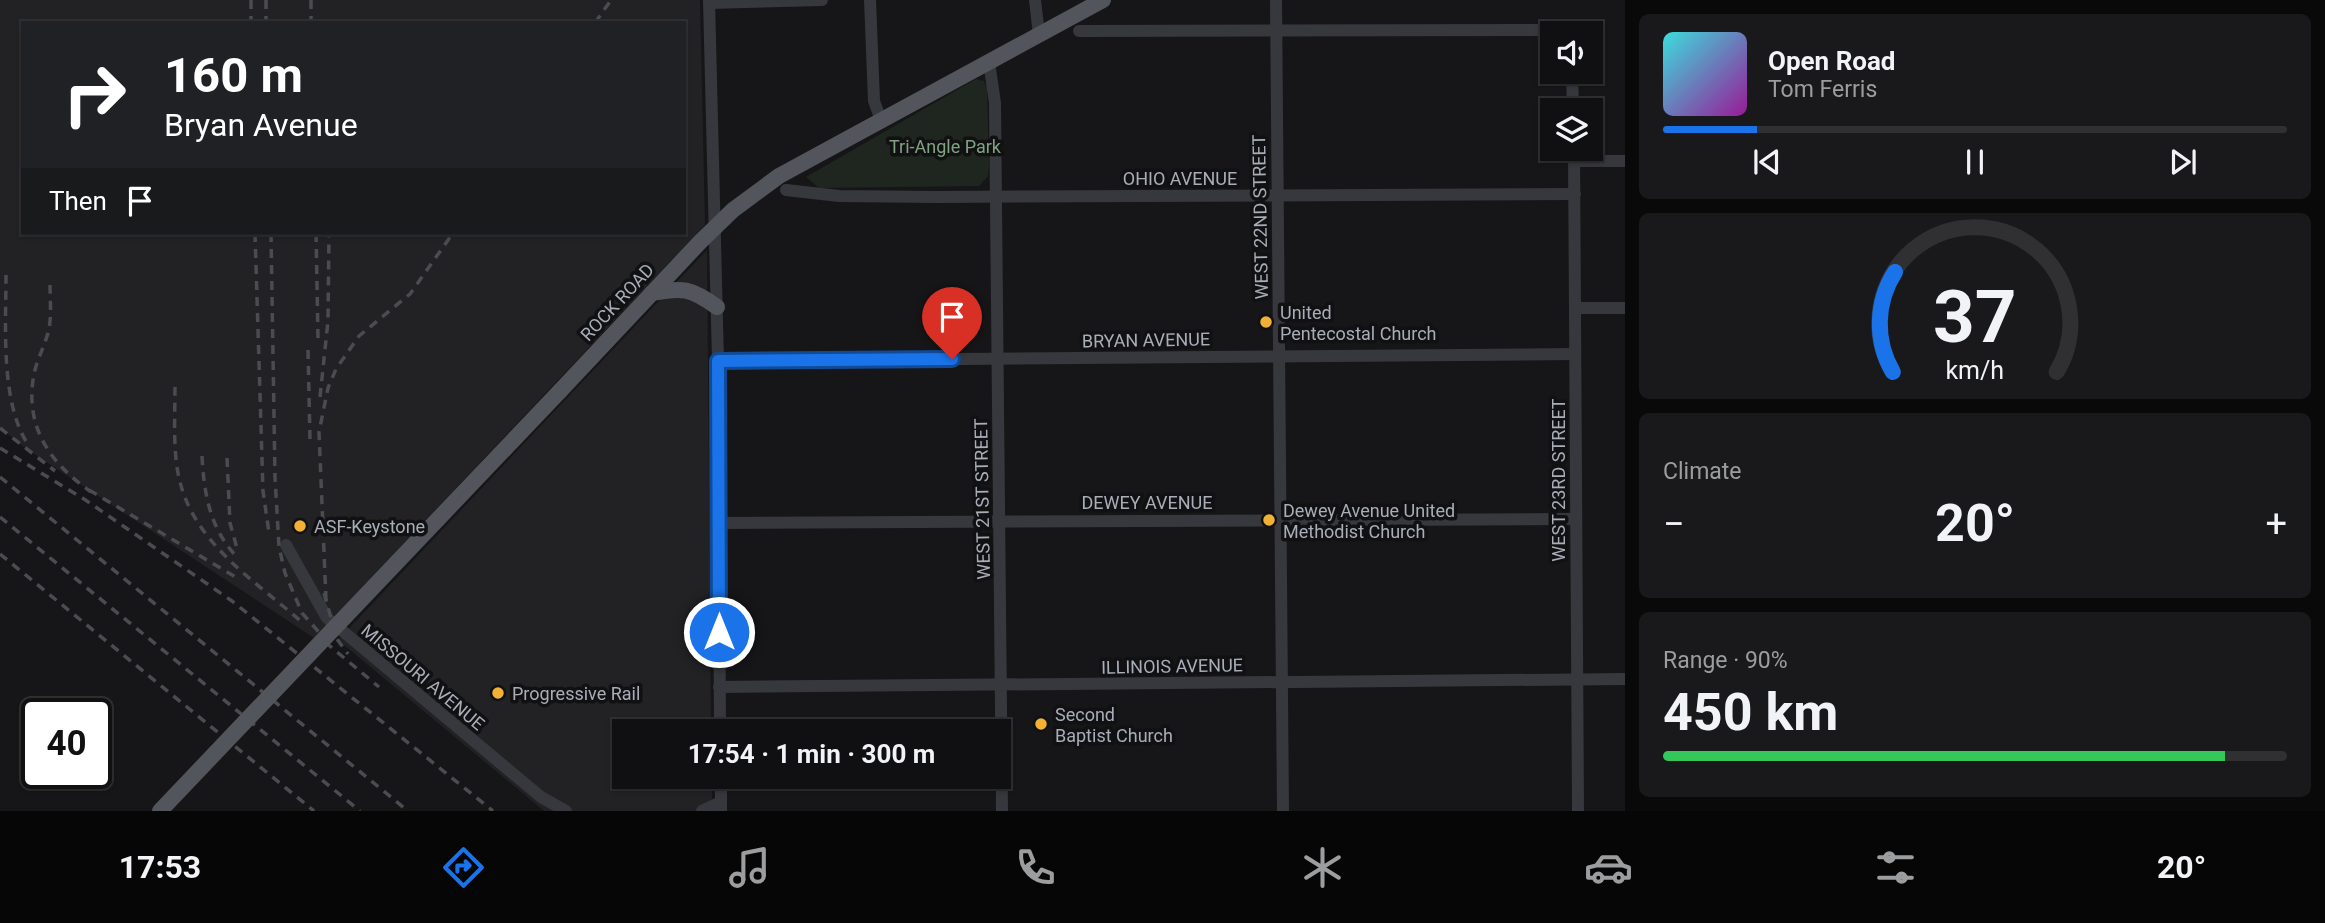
<!DOCTYPE html>
<html lang="en">
<head>
<meta charset="utf-8">
<style>
  body { margin:0; font-family:Roboto,sans-serif; background:#19191b; color:#f1f3f6; height:100vh; display:flex; flex-direction:column; font-size:26px; white-space:nowrap }
  * { box-sizing:border-box; margin:0 }
  p { font-size:23px; color:#9c9d9f }
  .icon { flex:none; width:38px; height:38px; fill:none; stroke:currentColor; stroke-width:2; stroke-linecap:round; stroke-linejoin:round }
  .map { position:relative; flex:1; overflow:hidden }
  .panel { display:flex; flex-direction:column; gap:14px; padding:14px; background:#09090a; width:700px }
  .panel>* { flex:none }
  .top-card { position:absolute; left:21px; top:21px; width:665px; height:214px; border-radius:0px; box-shadow:0 2px 5px #0004,0 0 0 2px #303032; background:#202124; color:#fff; overflow:hidden }
  .buttons { position:absolute; left:1540px; top:21px; display:grid; gap:14px }
  .buttons a { display:grid; place-items:center; width:63px; height:63px; border-radius:0px; background:#101012; box-shadow:0 2px 5px #0004,0 0 0 2px #303032; font-size:35px }
  .speed { position:absolute; left:21px; top:698px; display:flex; gap:14px; font-size:35px; font-weight:700; text-align:center }
  .speed>* { display:grid; place-content:center; width:91px; height:91px; border-radius:50%; background:#101012; box-shadow:0 2px 5px #0004,0 0 0 2px #303032; line-height:1 }
  .speed .limit { border:4px solid #111; border-radius:10px; background:#fff; color:#111 }
  .pin { position:absolute; display:grid; place-items:center; width:60px; height:60px; color:#fff; margin:-72px -30px; border-radius:50% 50% 50% 0; rotate:-45deg; box-shadow:0 0 7px #0007 }
  .pin .icon { rotate:45deg }
  .me { position:absolute; width:77px; margin:-38px; rotate:0deg; stroke-linejoin:round; filter:drop-shadow(0 0 5px #0008) }
  .turn { display:flex; align-items:center; gap:24px; height:147px; padding:0 28px; font-size:32px }
  .turn .icon { width:91px; height:91px; stroke-width:2.5 }
  .turn b { display:block; font-size:49px; line-height:60px }
  .then { display:flex; align-items:center; height:66px; padding:0 28px; background:#0003; gap:14px; font-size:26px }
  .big { font-size:52px; font-weight:700; line-height:1.1 }
  .panel .card { flex:1; display:flex; flex-direction:column; justify-content:center; gap:10px; min-width:0; padding:0 24px; border-radius:10px; background:#19191b }
  .panel .dial { align-items:center; gap:0 }
  .dial svg { height:182px; overflow:visible; fill:none; stroke:#303032; stroke-width:7; stroke-linecap:round; text-anchor:middle }
  .dial text { fill:#f1f3f6; stroke:none }
  .song { display:flex; align-items:center; gap:21px }
  .cover { width:84px; height:84px; border-radius:10px; background:linear-gradient(135deg,hsl(180 70% 55%),hsl(300 70% 35%)) }
  .played { height:7px; border-radius:4px; background:linear-gradient(90deg,#1a73e8 15%,#303032 15%) }
  .keys { display:flex; justify-content:space-around; direction:ltr }
  .heat { display:flex; justify-content:space-between; align-items:center; font-size:38px; direction:ltr }
  .charge { height:10px; border-radius:5px; background:linear-gradient(90deg,#34c759 90%,#303032 0) }
  .trip { position:absolute; left:612px; top:719px; width:399px; height:70px; border-radius:0px; background:#101012; box-shadow:0 2px 5px #0004,0 0 0 2px #303032; font-weight:700; line-height:70px; text-align:center }
  .tab-bar { display:flex; height:112px; justify-content:space-around; align-items:center; background:#060607; color:#9c9d9f }
  .tab-bar .icon { width:49px; height:49px }
  .tab-bar .current { color:#1a73e8 }
  .tab-bar b { font-size:32px; color:#f1f3f6 }
  main { display:flex; flex:1; min-height:0 }
  .map>svg:first-child { display:block }
  .built { fill:#222225; fill-rule:evenodd }
  .green { fill:#1e261f }
  .lines { fill:none; stroke-linecap:round; stroke-linejoin:round }
  .minor { stroke:#37383d; stroke-width:12 }
  .major { stroke:#53555c; stroke-width:16 }
  .rail { stroke:#4a4c52; stroke-width:3.5; stroke-dasharray:9 7; stroke-linecap:butt }
  .major-bridge { stroke:#53555c; stroke-width:16 }
  .route-casing { stroke:#114b97; stroke-width:18 }
  .route { stroke:#1a73e8; stroke-width:12 }
  .poi-dot { fill:#f2b134; stroke:#111113; stroke-width:2.5 }
  .labels { text-anchor:middle; dominant-baseline:central; stroke-width:7; stroke-linejoin:round; paint-order:stroke }
  .park-label { font-size:18px; fill:#7fa381; stroke:#111113 }
  .street-label { font-size:18px; fill:#a8adb8; stroke:#111113 }
  .poi-label { font-size:18px; fill:#a8adb8; stroke:#111113; text-anchor:start }
</style>
</head>
<body>
<main>
<div class="map">
<svg width="1625" height="811" viewBox="0 0 1625 811">
  <rect width="100%" height="100%" fill="#161618"/>
  <g class="built">
    <path d="M0 0H700L705 225 314 638 25 448 0 428ZM23 23H684V233H23Z"/>
    <polygon points="707,250 711,731 625,732 625,777 712,777 712,811 544,811 338,640"/>
  </g>
  <polygon class="green" points="976,79 984,81 987,88 989,165 988,176 979,186 819,188 806,177"/>
  <g class="lines">
    <g class="minor">
      <polyline points="709,0 718,361 720,732"/>
      <polyline points="870,0 874,101 881,120"/>
      <polyline points="1035,0 1039,35"/>
      <polyline points="1276,0 1283,811"/>
      <polyline points="709,3 822,0"/>
      <polyline points="1079,31 1566,30 1570,33"/>
      <polyline points="989,62 995,103 1002,811"/>
      <polyline points="1572,72 1573,110"/>
      <polyline points="1574,149 1578,811"/>
      <polyline points="1574,161 1625,161"/>
      <polyline points="786,190 839,196 936,197 1575,194"/>
      <polyline points="1575,308 1625,308"/>
      <polyline points="718,361 1575,354"/>
      <polyline points="719,523 1575,519"/>
      <polyline points="286,545 327,618 541,797 566,811"/>
      <polyline points="719,687 1625,679"/>
      <polyline points="721,777 721,811"/>
      <polyline points="702,811 721,802"/>
    </g>
    <g class="major">
      <path d="M652 293C682 287 691 288 717 307"/>
      <polyline points="560,391 700,242 733,210 779,176 1103,0"/>
    </g>
    <g class="rail">
      <polyline points="251,0 251,23"/>
      <polyline points="266,0 266,23"/>
      <polyline points="311,0 311,23"/>
      <polyline points="595,23 611,0"/>
      <polyline points="255,233 263,491 269,533"/>
      <polyline points="271,233 275,477 279,547 285,573 302,613 332,647"/>
      <polyline points="316,233 318,338"/>
      <path d="M6 275C6 326 0 404 29 446"/>
      <path d="M50 285C50 300 52 318 48 333 44 347 37 360 34 374 24 427 50 463 91 492"/>
      <polyline points="308,350 310,440"/>
      <path d="M175 387C175 415 173 446 178 473 191 543 255 580 304 624"/>
      <polyline points="320,397 328,321 329,233"/>
      <polyline points="0,428 55,471"/>
      <polyline points="0,448 84,499 232,601 493,811"/>
      <path d="M202 456C204 494 210 529 237 557"/>
      <polyline points="227,458 230,523 238,552"/>
      <polyline points="0,477 408,811"/>
      <polyline points="89,490 239,579"/>
      <polyline points="0,517 360,811"/>
      <polyline points="0,554 314,811"/>
      <polyline points="324,593 337,639 348,654"/>
      <polyline points="326,600 319,432 328,388 336,369 359,336 410,294 453,233"/>
      <polyline points="325,642 379,687"/>
    </g>
    <polyline class="major-bridge" points="160,811 560,391"/>
  </g>
  <g class="lines">
    <g class="route-casing">
      <polyline id="route" points="719,632 718,361 952,359"/>
    </g>
    <use href="#route" class="route"/>
  </g>
  <g class="poi-dot">
    <circle cx="1266" cy="322" r="7"/>
    <circle cx="1269" cy="520" r="7"/>
    <circle cx="300" cy="526" r="7"/>
    <circle cx="498" cy="693" r="7"/>
    <circle cx="1041" cy="724" r="7"/>
  </g>
  <g class="labels">
    <g class="park-label">
      <text x="945" y="146">Tri-Angle Park</text>
    </g>
    <g class="street-label">
      <text x="1180" y="178">OHIO AVENUE</text>
      <text transform="translate(1260 217) rotate(-91)">WEST 22ND STREET</text>
      <text transform="translate(617 302) rotate(-47)">ROCK ROAD</text>
      <text transform="translate(1146 340) rotate(-1)">BRYAN AVENUE</text>
      <text transform="translate(1558 480) rotate(-90)">WEST 23RD STREET</text>
      <text transform="translate(982 499) rotate(-91)">WEST 21ST STREET</text>
      <text x="1147" y="502">DEWEY AVENUE</text>
      <text transform="translate(1172 666) rotate(-1)">ILLINOIS AVENUE</text>
      <text transform="translate(423 677) rotate(40)">MISSOURI AVENUE</text>
    </g>
    <g class="poi-label">
      <text x="1280" y="312">United<tspan x="1280" dy="21">Pentecostal Church</tspan></text>
      <text x="1283" y="510">Dewey Avenue United<tspan x="1283" dy="21">Methodist Church</tspan></text>
      <text x="314" y="526">ASF-Keystone</text>
      <text x="512" y="693">Progressive Rail</text>
      <text x="1055" y="714">Second<tspan x="1055" dy="21">Baptist Church</tspan></text>
    </g>
  </g>
</svg>
<div class="buttons">
<a><svg class="icon" aria-label="sound" viewBox="0 0 24 24"><path d="M4 9h4l5-4v14l-5-4H4zM17 9q2 3 0 6"/></svg></a>
<a><svg class="icon" aria-label="layers" viewBox="0 0 24 24"><path d="M12 4l9 5-9 5-9-5zM3 14l9 5 9-5"/></svg></a>
</div>
<div class="speed"><div class="limit">40</div></div>
<div class="pin" style="left:952px;top:359px;background:#d93025"><svg class="icon" aria-label="arrive" viewBox="0 0 24 24"><path d="M6 21V4h12l-3 4 3 4H6"/></svg></div>
<svg class="me" style="left:719px;top:632px" viewBox="-20 -20 40 40"><circle r="17" fill="#1a73e8" stroke="#fff" stroke-width="3"/><path d="M0-11L8 9 0 5-8 9z" fill="#fff"/></svg>
<div class="trip">17:54 · 1 min · 300 m</div>
<div class="top-card">
<div class="turn"><svg class="icon" aria-label="right" viewBox="0 0 24 24"><path d="M7 20v-9h11M14 6l5 5-5 5"/></svg><div><b>160 m</b>Bryan Avenue</div></div>
<div class="then">Then<svg class="icon" aria-label="arrive" viewBox="0 0 24 24"><path d="M6 21V4h12l-3 4 3 4H6"/></svg></div>
</div>
</div>
<section class="panel">
<div class="card">
<div class="song"><i class="cover"></i><div><b>Open Road</b><p>Tom Ferris</p></div></div>
<div class="played"></div>
<div class="keys"><svg class="icon" aria-label="previous" viewBox="0 0 24 24"><path d="M18 5L8 12l10 7zM5 5v14"/></svg><svg class="icon" aria-label="pause" viewBox="0 0 24 24"><path d="M8 5v14M16 5v14"/></svg><svg class="icon" aria-label="next" viewBox="0 0 24 24"><path d="M6 5l10 7-10 7zM19 5v14"/></svg></div>
</div>
<div class="card dial"><svg viewBox="0 0 100 80">
<path d="M14 69A42 42 0 1 1 86 69"/>
<path d="M14 69A42 42 0 0 1 15 25" stroke="#1a73e8"/>
<text x="50" y="56" font-size="32" font-weight="700">37</text>
<text x="50" y="72" font-size="11">km/h</text>
</svg></div>
<div class="card"><p>Climate</p>
<div class="heat"><a>−</a><b class="big">20°</b><a>+</a></div>
</div>
<div class="card"><p>Range · 90%</p><b class="big">450 km</b><div class="charge"></div></div>
</section>
</main>
<nav class="tab-bar">
<b>17:53</b>
<svg class="icon current" aria-label="directions" viewBox="0 0 24 24"><path d="M12 3l9 9-9 9-9-9zM9 14v-3h6M13 9l2 2-2 2"/></svg>
<svg class="icon" aria-label="music" viewBox="0 0 24 24"><path d="M9 18V5l10-2v13"/><circle cx="6" cy="18" r="3"/><circle cx="16" cy="16" r="3"/></svg>
<svg class="icon" aria-label="phone" viewBox="0 0 24 24"><path d="M5 4h4l2 5-3 2q2 4 5 5l2-3 5 2v4C11 20 4 13 5 4z"/></svg>
<svg class="icon" aria-label="climate" viewBox="0 0 24 24"><path d="M12 3v18M4 7l16 10M4 17L20 7"/></svg>
<svg class="icon" aria-label="car" viewBox="0 0 24 24"><path d="M5 17H2v-5l4-1 3-4h7l3 4 3 1v5h-3M9 17h6M6 11h13"/><circle cx="7" cy="17" r="2"/><circle cx="17" cy="17" r="2"/></svg>
<svg class="icon" aria-label="filters" viewBox="0 0 24 24"><path d="M4 7h16M4 17h16"/><circle cx="9" cy="7" r="2"/><circle cx="15" cy="17" r="2"/></svg>
<b>20°</b>
</nav>
</body>
</html>
